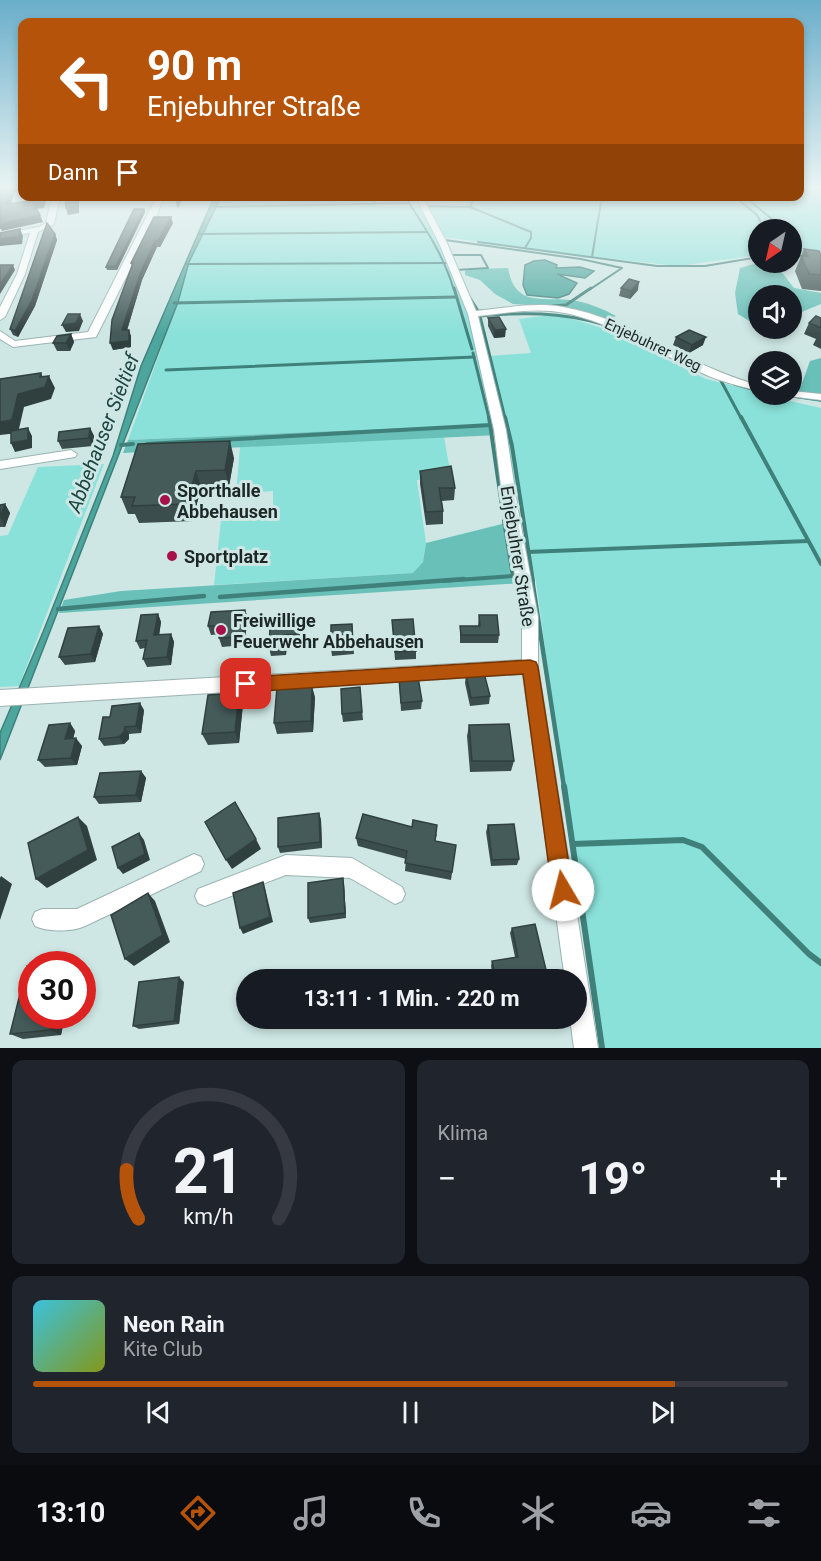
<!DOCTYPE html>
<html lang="de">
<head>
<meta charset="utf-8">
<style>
  body { margin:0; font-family:Roboto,sans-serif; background:#20242c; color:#f1f3f6; height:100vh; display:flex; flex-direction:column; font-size:22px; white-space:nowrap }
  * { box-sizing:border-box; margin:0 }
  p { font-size:20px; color:#9ea1a6 }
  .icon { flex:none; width:33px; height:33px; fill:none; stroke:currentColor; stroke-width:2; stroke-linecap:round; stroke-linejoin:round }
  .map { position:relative; height:1048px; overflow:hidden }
  .panel { display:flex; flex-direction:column; gap:12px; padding:12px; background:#0d0f14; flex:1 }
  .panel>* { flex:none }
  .banner { position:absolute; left:18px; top:18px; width:786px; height:183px; border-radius:12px; box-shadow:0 3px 9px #0003; background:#b45309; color:#fff; overflow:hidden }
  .needle { width:39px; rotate:214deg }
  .buttons { position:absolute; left:748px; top:219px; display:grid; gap:12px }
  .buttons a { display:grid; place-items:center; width:54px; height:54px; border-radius:50%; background:#171b24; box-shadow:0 3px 9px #0003; font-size:30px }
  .speed { position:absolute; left:18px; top:951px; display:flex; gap:12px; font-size:30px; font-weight:700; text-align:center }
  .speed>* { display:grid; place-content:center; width:78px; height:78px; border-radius:50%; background:#171b24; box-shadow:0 3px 9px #0003; line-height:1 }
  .speed .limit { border:9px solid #d22; background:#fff; color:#111 }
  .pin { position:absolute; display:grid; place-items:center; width:51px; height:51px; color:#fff; margin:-26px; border-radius:12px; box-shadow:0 3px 9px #0006 }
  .me { position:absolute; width:66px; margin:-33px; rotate:352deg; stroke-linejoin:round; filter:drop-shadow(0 0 4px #0008) }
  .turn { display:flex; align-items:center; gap:21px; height:126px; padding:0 30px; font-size:27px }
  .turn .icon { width:78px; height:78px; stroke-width:2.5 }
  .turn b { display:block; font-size:42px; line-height:51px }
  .then { display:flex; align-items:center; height:57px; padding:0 30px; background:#0003; gap:12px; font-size:22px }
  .big { font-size:45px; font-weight:700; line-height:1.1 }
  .panel .tile { flex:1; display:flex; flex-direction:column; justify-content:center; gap:9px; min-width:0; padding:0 21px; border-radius:12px; background:#20242c }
  .panel .dial { align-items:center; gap:0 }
  .dial svg { height:156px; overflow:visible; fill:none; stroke:#363941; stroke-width:7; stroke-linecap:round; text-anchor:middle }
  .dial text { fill:#f1f3f6; stroke:none }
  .song { display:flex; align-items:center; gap:18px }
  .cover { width:72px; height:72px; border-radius:9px; background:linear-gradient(135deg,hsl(190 70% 55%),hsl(70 70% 35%)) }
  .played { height:6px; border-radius:3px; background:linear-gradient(90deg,#b45309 85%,#363941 85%) }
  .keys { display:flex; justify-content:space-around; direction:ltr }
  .heat { display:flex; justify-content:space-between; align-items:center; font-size:33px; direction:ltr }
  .panel .tiles { flex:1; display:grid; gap:12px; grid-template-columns:1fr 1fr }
  .tile:last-child { grid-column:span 2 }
  .trip { position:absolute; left:236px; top:969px; width:351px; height:60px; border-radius:30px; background:#171b24; box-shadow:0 3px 9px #0003; font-weight:700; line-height:60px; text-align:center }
  .dock { display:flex; height:96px; justify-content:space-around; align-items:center; background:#090b0e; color:#9ea1a6 }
  .dock .icon { width:42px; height:42px }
  .dock .active { color:#b45309 }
  .dock b { font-size:27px; color:#f1f3f6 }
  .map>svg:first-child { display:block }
  .green { fill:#8ae1d9 }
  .forest { fill:#68c0b8 }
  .water { fill:#4da69e; stroke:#3f807a; stroke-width:1.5 }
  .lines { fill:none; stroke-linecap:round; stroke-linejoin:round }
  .stream-far4 { stroke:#3f807a; stroke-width:2 }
  .stream-far3 { stroke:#3f807a; stroke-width:3 }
  .stream-far2 { stroke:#3f807a; stroke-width:4 }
  .stream-far1 { stroke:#3f807a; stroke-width:4.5 }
  .stream { stroke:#3f807a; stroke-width:6 }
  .minor-casing { stroke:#9bb3b0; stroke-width:2 }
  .minor { fill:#fff; fill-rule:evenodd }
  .wall { fill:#3b4e4d }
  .shaded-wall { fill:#30403e }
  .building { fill:#455b59; stroke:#30403e; stroke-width:1.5 }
  .route { fill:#b45309; stroke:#753606; stroke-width:1.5 }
  .poi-dot { fill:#a71148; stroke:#cee7e4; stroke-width:2 }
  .labels { text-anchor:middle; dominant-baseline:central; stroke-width:6; stroke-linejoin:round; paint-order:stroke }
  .far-street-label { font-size:15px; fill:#1d2725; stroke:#cee7e4 }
  .poi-label { font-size:18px; font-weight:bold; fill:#1d2725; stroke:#cee7e4; text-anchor:start }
  .street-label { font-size:18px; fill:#1d2725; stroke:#cee7e4 }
  .water-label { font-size:20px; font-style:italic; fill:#1d4643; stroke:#cee7e4 }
</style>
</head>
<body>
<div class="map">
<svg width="821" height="1048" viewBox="0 0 821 1048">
  <rect width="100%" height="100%" fill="#cee7e4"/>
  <g class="green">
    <polygon points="800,188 821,188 821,265 792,257 792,230 759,230 759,255 678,266 576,255 443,237 462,295 496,424 128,440 178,302 189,262 221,197 375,196 377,206 466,208 466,197 800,196"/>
    <polygon points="557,314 605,329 706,379 759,392 759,394 821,408 821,1048 600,1048 536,582 488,356 531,353 519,319"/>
    <polygon points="444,437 451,476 417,480 426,543 423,562 414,573 214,585 221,520 273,517 273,491 236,494 240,447"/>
    <polygon points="104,464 19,686 0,687 0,536 8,535 38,467"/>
  </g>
  <g class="forest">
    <polygon points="758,263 777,266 794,288 821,293 821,304 792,316 792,296 759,296 759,327 738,314 735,293 740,268"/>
    <path d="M508 268C515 307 541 297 571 300 586 302 604 309 616 316L606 320 555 307 513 304 495 294 480 280 465 275V271L473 269Z"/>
    <polygon points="821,358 821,402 776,395 792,394 792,386 801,386 810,361"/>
    <polygon points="495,424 498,435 123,453 128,440"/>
    <polygon points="510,522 522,583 59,613 64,600 121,591 413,573 423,562 426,543"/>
  </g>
  <g class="water">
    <polygon points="214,197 221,197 189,262 178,302 0,760 0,733 43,632 113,456 141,366"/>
    <polygon points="545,260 557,265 556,268 580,267 594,271 585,278 557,274 577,283 569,294 558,298 527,295 523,285 525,265 534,261"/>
  </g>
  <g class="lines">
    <g class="stream-far4">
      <polyline points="409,196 409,203"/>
      <polyline points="734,196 757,215 765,230"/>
      <polyline points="744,196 773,220 775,230"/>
      <polyline points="374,203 375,198 382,197"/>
      <polyline points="425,206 470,207 531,232 531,238 525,248"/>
      <path d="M213 207 409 203C428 232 444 257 454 290"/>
      <polyline points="470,207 475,196"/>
      <polyline points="199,234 427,232"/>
      <polyline points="445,240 581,259 622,268 589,290"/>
      <polyline points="478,242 657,266 705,266 759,257"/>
      <polyline points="451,255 481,255 488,268 456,270"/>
      <polyline points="592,257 602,196"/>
      <polyline points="187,264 446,263"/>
    </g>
    <g class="stream-far3">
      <polyline points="454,288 472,349"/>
      <polyline points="470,298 478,311 482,311"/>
      <polyline points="174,303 456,297"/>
      <polyline points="552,306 566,305 591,288"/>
      <polyline points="620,332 688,366"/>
      <polyline points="473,353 489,418"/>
      <polyline points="166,370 474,357"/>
      <polyline points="720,379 741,418"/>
      <polyline points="734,384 759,391"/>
      <polyline points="778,394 821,400"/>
      <path d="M505 418 480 316C523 312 560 312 602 324"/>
    </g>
    <g class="stream-far2">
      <polyline points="489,417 502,506"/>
      <polyline points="505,417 512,446 533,581"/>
      <polyline points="741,417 821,564"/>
      <polyline points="147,444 491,425"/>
      <polyline points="121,445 133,444"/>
      <polyline points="527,552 808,541"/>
      <polyline points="443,581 513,576 504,521"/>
    </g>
    <g class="stream-far1">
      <polyline points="532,579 564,787"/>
      <polyline points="220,597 464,579"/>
      <polyline points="58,609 204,596"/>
    </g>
    <g class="stream">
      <polyline points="564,786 602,1048"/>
      <polyline points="573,844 683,840 702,847 809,954 821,963"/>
    </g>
    <g class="minor-casing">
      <g id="minor">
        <polygon points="52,196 60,196 54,224 38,232 25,274 5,317 0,320 0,307 17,274 30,233 0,238 0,234 39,227 46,223"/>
        <polygon points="157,196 164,196 156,218 96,337 13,347 0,339 0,331 15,341 88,332"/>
        <path d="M415 196H422L447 243 476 311C505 308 535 302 563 307 633 319 690 368 759 385V391C740 386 721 382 702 373 657 353 614 323 565 313 536 307 507 313 478 316L506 430 518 510 538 617V667L598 1048H574L570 1018H576V980H565L523 674 0 706V690L522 660V617L504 510 494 430 468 314 439 243Z"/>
        <polygon points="792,391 821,394 821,400 788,396 787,394 792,394"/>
        <polygon points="71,450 77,454 75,457 0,469 0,461"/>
        <path d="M194 854 201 857 204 864 201 871 85 926C72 932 48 932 35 926L32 919 35 912 42 909H77Z"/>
        <polygon points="286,855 352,858 402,887 405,894 402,901 395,904 350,878 286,875 205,906 198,903 195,896 198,889"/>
      </g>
    </g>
    <use href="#minor" class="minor"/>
  </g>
  <g class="wall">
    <polygon points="141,196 155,196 152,201 142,201"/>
    <polygon points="144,209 145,212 117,270 107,270 106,267"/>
    <polygon points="173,223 160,247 157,247 142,280 127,330 131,336 131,347 113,350 132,267 131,263"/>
    <polygon points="55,234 57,240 35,306 18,337 13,335 10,329"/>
    <polygon points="804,249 821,255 821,291 802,289 795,271"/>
    <polygon points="621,288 638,290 630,299 619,296"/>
    <polygon points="488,318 505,337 494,338 488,326"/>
    <polygon points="821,318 821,349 813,345 816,339 804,334 809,323"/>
    <polygon points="71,334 74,342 70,351 57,351 53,343"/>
    <polygon points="676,337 703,345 689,353 673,345"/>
    <polygon points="90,428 94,436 93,446 62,449 58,441"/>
    <polygon points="138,444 234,458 229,486 201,487 193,521 139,523 135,514 128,514 121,497"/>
    <polygon points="420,471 455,488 454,500 442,501 443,511 443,524 426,525 420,484"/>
    <polygon points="5,504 10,513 5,527 0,527 0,505"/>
    <polygon points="245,610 248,618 244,645 222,647 219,638 220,634 211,635 208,626"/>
    <polygon points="158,614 161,622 159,635 171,634 174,642 171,665 147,667 143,659 145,648 140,649 136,641"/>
    <polygon points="479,615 499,635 498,643 460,643 460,626 478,626"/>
    <polygon points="392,620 416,651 416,659 395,660"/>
    <polygon points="352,624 354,654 332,656 331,648"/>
    <polygon points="99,626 103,634 95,662 65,665 59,657"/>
    <polygon points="270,627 300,633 300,642 287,643 286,655 271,656 269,648"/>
    <polygon points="466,675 490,696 489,704 470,706 465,683"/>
    <polygon points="399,679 422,701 421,709 401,711"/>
    <polygon points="360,687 363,720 343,722 342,714"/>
    <polygon points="239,693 243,704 239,743 208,745 202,734"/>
    <polygon points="315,697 313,732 277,734 274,723"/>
    <polygon points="144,710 141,733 129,734 129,739 124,744 104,746 99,739"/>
    <polygon points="70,723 75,731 73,739 82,746 77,765 45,767 38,760"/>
    <polygon points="469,725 514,761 511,771 470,772 467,736"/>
    <polygon points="141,771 146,778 141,802 99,804 94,797"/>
    <polygon points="319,813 321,820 322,848 280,853 278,847"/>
    <polygon points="488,825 519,859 517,865 491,866 486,832"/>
    <polygon points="437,834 435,841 456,845 451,880 405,871 406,859 358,846 356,838"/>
    <polygon points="344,884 346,918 310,923 308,918"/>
    <polygon points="512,928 547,974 544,979 493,980 491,966 492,961 515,957 510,933"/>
    <polygon points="184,982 179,1024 139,1029 133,1026"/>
    <polygon points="32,1016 65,1016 61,1035 23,1039 10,1034"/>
  </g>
  <g class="shaded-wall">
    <polygon points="12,188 22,188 22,190 15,191 9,211 6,204"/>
    <polygon points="42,196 47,196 44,208 35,209 32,202"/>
    <polygon points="77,196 79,196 79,213 68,215 66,208"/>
    <polygon points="180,196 183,196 178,209 177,204"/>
    <polygon points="144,209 145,212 117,270 116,266"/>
    <polygon points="40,215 43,222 2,231 1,229 0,229 0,222"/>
    <polygon points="171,217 173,223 160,247 158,241"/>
    <polygon points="20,229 23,236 22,244 0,246 0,239"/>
    <polygon points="55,234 57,240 35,306 18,337 15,331"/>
    <polygon points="155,241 157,247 142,280 125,337 122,330 140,274"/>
    <polygon points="13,265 15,270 0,294 0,285"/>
    <polygon points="639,282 638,290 630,299 631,291"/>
    <polygon points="80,314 83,321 79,331 66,332 62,325"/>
    <polygon points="506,329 505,337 494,338 495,330"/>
    <polygon points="129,330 131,336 131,347 113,350 110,343"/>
    <polygon points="71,334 74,342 70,351 66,343"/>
    <polygon points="706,337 703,345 689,353 692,345"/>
    <polygon points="41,373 46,384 49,376 55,388 51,399 24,407 18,433 0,435 0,422 18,394 40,377"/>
    <polygon points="28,428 32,436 32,448 15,452 11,443"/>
    <polygon points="90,428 94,436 93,446 89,438"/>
    <polygon points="230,441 234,458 229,486 225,470"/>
    <polygon points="196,471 201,487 193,521 187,504"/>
    <polygon points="5,504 10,513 5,527 0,517"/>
    <polygon points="245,610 248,618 244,645 242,637"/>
    <polygon points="158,614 161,622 158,643 154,635"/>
    <polygon points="299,624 300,633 300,642 299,634"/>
    <polygon points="99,626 103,634 95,662 91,654"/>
    <polygon points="171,634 174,642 171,665 167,657"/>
    <polygon points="285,635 287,643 286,655 284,647"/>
    <polygon points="312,686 315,697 313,732 311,721"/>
    <polygon points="239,693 243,704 239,743 235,732"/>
    <polygon points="140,703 144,710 141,733 136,726"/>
    <polygon points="70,723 75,731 71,747 65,739"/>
    <polygon points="125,727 129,734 129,739 124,744 119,737"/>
    <polygon points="76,738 82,746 77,765 71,758"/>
    <polygon points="141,771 146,778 141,802 136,795"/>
    <polygon points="319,813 321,820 322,848 320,842"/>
    <polygon points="78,817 87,826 97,860 47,888 36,879"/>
    <polygon points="139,833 144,840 150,860 123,874 118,868"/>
    <polygon points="256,839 261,849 232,869 226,860"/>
    <polygon points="1,876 12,884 0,920 0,878"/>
    <polygon points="343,878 344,884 346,918 345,913"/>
    <polygon points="263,882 265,888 273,922 243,934 240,928"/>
    <polygon points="148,893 155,901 170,942 134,966 125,959"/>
    <polygon points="179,977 184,982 179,1024 174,1021"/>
    <polygon points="52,1016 65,1016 61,1035 50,1030"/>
  </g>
  <g class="building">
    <polygon points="0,188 12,188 6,204 30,201 30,196 42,196 41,201 32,202 40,215 0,224"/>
    <polygon points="65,196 77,196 77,206 66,208"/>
    <polygon points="175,196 180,196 177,204"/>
    <polygon points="134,209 144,209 116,266 106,267"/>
    <polygon points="154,217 171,217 158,241 155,241 140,274 122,330 129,330 129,341 110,343 112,320 133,263 131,263"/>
    <polygon points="47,223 55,234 32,300 15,331 10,329"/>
    <polygon points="20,229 19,236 0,239 0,233"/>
    <polygon points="804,249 819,251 821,255 821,275 809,274 801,256 808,256"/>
    <polygon points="0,265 13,265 0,285"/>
    <polygon points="629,279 639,282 631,291 621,288"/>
    <polygon points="68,314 80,314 76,323 62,325"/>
    <polygon points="816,316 821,318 821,328 809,323"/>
    <polygon points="499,317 506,329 495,330 488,318"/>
    <polygon points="689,330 706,337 692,345 676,337"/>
    <polygon points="71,334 66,343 53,343 57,336"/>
    <polygon points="41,373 40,377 49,376 45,387 18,394 12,420 0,422 0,379"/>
    <polygon points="28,428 28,440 11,443 11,431"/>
    <polygon points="90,428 89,438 58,441 59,432"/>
    <polygon points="230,441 225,470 196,471 187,504 132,506 135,497 121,497 138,444"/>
    <polygon points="451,466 455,488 439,488 443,511 426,512 420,471"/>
    <polygon points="5,504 0,517 0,505"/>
    <polygon points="245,610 242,637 219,638 221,626 208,626 211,612"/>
    <polygon points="158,614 154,635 171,634 167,657 143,659 147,640 136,641 141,615"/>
    <polygon points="479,615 497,615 499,635 461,635 460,626 480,626"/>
    <polygon points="413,619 416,651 395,652 392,620"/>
    <polygon points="299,624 299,634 285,635 284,647 269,648 270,627"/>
    <polygon points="352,624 353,646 331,648 331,625"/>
    <polygon points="99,626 91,654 59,657 68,628"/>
    <polygon points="484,673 490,696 471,698 466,675"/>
    <polygon points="418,677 422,701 401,703 399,679"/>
    <polygon points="312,686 311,721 274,723 277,687"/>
    <polygon points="360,687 362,712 342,714 341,689"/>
    <polygon points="239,693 235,732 202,734 208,695"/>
    <polygon points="140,703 136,726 125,727 124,732 119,737 99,739 103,717 110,717 112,706"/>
    <polygon points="70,723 65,739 76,738 71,758 38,760 49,725"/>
    <polygon points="509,724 514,761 472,761 469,725"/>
    <polygon points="141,771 136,795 94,797 100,773"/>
    <polygon points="235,802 256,839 226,860 205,822"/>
    <polygon points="319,813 320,842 278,847 278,818"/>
    <polygon points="363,814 412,827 413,820 437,825 435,841 456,845 452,872 405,863 407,851 356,838"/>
    <polygon points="78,817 88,850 36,879 28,843"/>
    <polygon points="514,824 519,859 492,860 488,825"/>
    <polygon points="139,833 145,854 118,868 112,847"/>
    <polygon points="343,878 345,913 308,918 308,883"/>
    <polygon points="263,882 270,917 240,928 233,893"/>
    <polygon points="148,893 163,935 125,959 111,915"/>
    <polygon points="535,924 547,974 518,980 496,980 492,961 518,957 512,928"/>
    <polygon points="64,962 63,964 39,964"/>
    <polygon points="32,965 32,1016 52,1016 50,1030 10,1034 27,966"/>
    <polygon points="179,977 174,1021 133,1026 139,982"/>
  </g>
  <linearGradient id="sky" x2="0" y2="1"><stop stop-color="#6aaeca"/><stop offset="0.56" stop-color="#e9f4f3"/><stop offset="1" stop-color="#e9f4f3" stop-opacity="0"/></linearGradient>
  <rect width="821" height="334" fill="url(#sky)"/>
  <polygon class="route" points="530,660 536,662 538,667 573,890 570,897 563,900 556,897 552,890 523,674 246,692 240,690 238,684 240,679 246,677"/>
  <g class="poi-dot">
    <circle cx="165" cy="500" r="6"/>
    <circle cx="172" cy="556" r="6"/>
    <circle cx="221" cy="630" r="6"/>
  </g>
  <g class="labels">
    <g class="far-street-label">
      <text transform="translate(653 345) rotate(25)">Enjebuhrer Weg</text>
    </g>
    <g class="poi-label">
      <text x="177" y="490">Sporthalle<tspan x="177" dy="21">Abbehausen</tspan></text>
      <text x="184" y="556">Sportplatz</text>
      <text x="233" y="620">Freiwillige<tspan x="233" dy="21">Feuerwehr Abbehausen</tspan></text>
    </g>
    <g class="street-label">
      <text transform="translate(518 556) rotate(81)">Enjebuhrer Straße</text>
    </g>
    <g class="water-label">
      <text transform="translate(103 433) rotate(-69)">Abbehauser Sieltief</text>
    </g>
  </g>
</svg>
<div class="buttons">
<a><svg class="needle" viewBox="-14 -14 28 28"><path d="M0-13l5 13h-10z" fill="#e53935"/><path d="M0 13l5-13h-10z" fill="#9ea1a6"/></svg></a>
<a><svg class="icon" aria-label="sound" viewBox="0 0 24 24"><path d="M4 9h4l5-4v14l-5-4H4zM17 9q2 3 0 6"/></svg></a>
<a><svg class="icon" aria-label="layers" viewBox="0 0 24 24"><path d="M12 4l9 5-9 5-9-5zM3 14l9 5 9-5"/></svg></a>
</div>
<div class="speed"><div class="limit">30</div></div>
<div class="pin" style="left:246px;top:684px;background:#d93025"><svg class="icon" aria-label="arrive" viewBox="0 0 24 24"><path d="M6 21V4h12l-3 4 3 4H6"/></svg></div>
<svg class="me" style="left:563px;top:890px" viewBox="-20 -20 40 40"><circle r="19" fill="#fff"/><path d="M0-13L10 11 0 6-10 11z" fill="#b45309"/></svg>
<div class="trip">13:11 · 1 Min. · 220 m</div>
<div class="banner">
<div class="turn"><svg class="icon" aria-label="left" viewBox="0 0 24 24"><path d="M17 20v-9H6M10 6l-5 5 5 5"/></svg><div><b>90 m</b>Enjebuhrer Straße</div></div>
<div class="then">Dann<svg class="icon" aria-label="arrive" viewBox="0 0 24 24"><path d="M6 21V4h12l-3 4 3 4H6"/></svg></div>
</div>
</div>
<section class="panel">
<div class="tiles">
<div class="tile dial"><svg viewBox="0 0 100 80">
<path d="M14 69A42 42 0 1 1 86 69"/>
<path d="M14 69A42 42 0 0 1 8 44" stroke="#b45309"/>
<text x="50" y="56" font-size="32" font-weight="700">21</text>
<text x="50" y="72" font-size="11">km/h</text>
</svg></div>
<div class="tile"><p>Klima</p>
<div class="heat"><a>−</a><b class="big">19°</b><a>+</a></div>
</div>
<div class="tile">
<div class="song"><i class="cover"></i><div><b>Neon Rain</b><p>Kite Club</p></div></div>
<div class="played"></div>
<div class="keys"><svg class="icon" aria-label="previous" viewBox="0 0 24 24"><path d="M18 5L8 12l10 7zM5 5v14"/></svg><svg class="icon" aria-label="pause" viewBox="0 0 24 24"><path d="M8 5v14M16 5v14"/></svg><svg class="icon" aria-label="next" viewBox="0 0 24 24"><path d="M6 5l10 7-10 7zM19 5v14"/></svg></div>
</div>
</div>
</section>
<nav class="dock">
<b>13:10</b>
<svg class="icon active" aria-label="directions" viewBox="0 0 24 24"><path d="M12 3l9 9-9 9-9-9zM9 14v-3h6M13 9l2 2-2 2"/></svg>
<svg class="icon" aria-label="music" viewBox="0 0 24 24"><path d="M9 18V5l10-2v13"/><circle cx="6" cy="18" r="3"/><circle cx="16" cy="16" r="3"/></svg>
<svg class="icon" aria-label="phone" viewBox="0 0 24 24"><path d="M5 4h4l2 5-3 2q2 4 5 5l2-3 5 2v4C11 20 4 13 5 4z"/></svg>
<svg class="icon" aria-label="climate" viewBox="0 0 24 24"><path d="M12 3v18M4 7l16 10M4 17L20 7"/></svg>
<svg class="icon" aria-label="car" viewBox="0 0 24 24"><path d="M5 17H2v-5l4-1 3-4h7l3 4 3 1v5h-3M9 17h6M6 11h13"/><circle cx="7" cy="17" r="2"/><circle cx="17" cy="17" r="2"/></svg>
<svg class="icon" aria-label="filters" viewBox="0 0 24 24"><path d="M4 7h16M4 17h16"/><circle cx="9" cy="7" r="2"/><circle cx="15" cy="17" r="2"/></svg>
</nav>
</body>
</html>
